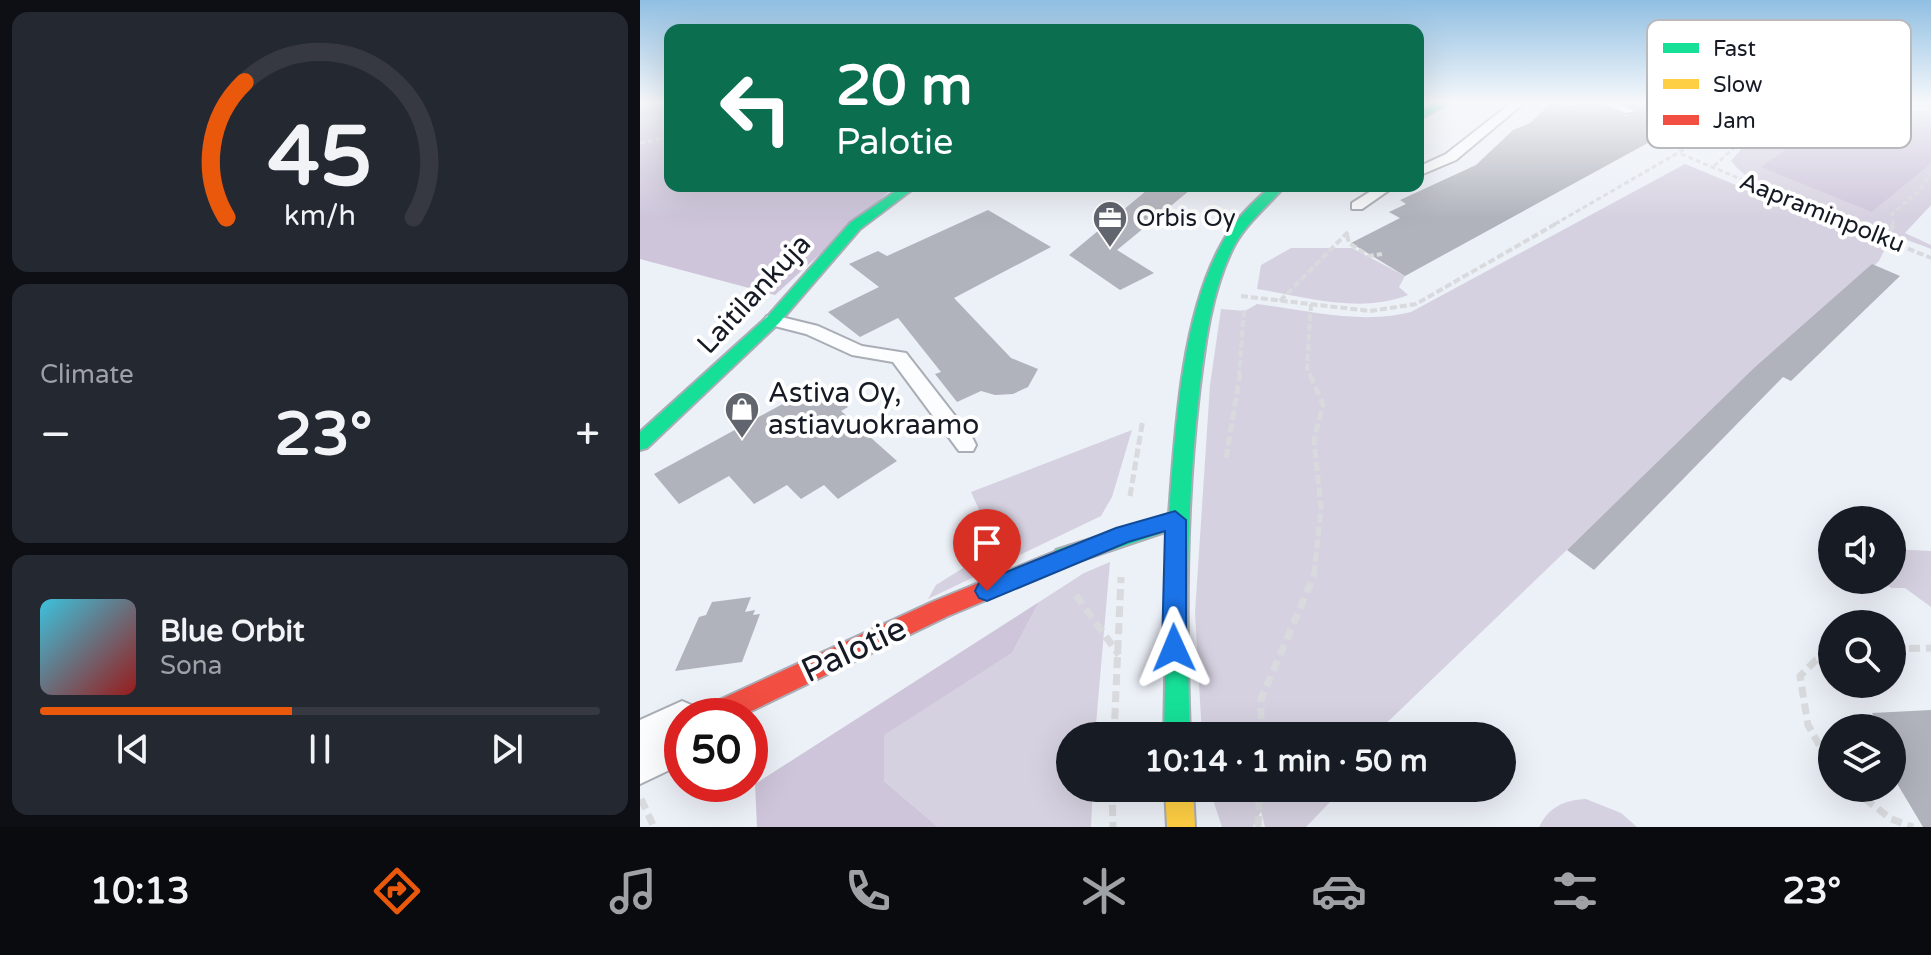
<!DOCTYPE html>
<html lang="en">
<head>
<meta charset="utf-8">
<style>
  body { margin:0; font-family:"Varela Round",sans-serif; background:#242831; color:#f1f3f6; height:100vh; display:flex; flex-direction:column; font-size:30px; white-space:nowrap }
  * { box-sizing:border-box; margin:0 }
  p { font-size:26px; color:#9ea1a6 }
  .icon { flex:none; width:44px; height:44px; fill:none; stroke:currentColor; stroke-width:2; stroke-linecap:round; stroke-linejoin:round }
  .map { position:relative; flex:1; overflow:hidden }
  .panel { display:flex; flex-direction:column; gap:12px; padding:12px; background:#0d0f14; width:640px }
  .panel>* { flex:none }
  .top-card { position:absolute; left:24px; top:24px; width:760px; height:168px; border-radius:16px; box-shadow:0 8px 32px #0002; background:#0b6e4f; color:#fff; overflow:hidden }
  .tools { position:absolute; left:1178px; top:506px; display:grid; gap:16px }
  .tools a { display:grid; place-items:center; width:88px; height:88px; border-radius:50%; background:#171b24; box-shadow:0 8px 32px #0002; font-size:40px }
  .speed { position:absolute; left:24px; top:698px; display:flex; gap:16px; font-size:40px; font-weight:700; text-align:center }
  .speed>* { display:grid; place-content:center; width:104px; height:104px; border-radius:50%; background:#171b24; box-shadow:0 8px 32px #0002; line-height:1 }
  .speed .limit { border:12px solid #d22; background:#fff; color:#111 }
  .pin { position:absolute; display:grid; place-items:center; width:68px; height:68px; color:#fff; margin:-82px -34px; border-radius:50% 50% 50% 0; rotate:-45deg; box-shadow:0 0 8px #0007 }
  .pin .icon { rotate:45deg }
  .me { position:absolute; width:88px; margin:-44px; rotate:359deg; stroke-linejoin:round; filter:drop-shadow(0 0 6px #0008) }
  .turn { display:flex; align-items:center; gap:28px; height:168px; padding:0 40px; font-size:36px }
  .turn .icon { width:104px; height:104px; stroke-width:2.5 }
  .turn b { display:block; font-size:56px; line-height:68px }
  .big { font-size:60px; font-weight:800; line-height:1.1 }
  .panel .widget { flex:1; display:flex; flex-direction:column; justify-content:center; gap:12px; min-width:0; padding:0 28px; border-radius:16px; background:#242831 }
  .panel .dial { align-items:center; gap:0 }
  .dial svg { height:208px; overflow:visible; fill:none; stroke:#363941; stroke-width:7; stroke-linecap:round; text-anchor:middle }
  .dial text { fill:#f1f3f6; stroke:none }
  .song { display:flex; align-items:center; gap:24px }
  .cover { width:96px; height:96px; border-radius:12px; background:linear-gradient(135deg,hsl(190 70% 55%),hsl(0 70% 35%)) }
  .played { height:8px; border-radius:4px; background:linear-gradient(90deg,#ea580c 45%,#363941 45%) }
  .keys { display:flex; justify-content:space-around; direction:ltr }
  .heat { display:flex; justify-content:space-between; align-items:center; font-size:44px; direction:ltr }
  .trip { position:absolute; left:416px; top:722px; width:460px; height:80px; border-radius:40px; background:#171b24; box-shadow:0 8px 32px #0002; font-weight:800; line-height:80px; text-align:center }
  .tab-bar { display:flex; height:128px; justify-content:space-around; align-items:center; background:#090b0e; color:#9ea1a6 }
  .tab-bar .icon { width:56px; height:56px }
  .tab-bar .selected { color:#ea580c }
  .tab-bar b { font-size:36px; color:#f1f3f6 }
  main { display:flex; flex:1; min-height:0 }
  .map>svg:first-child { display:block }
  .green { fill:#d6d1e0 }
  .forest { fill:#cec5db }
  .building { fill:#b1b3bc }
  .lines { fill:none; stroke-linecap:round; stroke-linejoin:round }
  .lane-casing { stroke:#a9adb6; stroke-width:4 }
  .street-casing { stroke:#a9adb6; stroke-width:4 }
  .fast-casing { stroke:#a9adb6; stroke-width:4 }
  .slow-casing { stroke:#a9adb6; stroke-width:4 }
  .jam-casing { stroke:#a9adb6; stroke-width:4 }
  .path-far3 { stroke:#d8dadd; stroke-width:3; stroke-dasharray:5 3; stroke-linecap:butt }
  .path-far2 { stroke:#d8dadd; stroke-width:4; stroke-dasharray:7 3; stroke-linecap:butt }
  .path-far1 { stroke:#d8dadd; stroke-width:5; stroke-dasharray:9 4; stroke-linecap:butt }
  .path { stroke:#d8dadd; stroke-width:7; stroke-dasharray:11 6; stroke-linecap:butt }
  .lane { fill:#fcfdfe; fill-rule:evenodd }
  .street { fill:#fcfdfe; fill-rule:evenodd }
  .fast { fill:#16e098; fill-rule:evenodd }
  .slow { fill:#ffcf43; fill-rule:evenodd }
  .jam { fill:#f24e42; fill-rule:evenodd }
  .route { fill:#1a73e8; stroke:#114b97; stroke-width:2 }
  .labels { text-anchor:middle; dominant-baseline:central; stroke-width:8; stroke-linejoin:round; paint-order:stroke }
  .far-street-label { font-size:24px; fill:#151a25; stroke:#fff }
  .far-poi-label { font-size:24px; fill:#151a25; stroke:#fff; text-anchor:start }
  .street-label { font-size:28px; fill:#151a25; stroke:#fff }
  .poi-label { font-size:28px; fill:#151a25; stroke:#fff; text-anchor:start }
  .near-street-label { font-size:34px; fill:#151a25; stroke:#fff }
  .key { fill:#fff; stroke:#b9babe; stroke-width:2 }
  .key-label { font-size:22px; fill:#151a25 }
</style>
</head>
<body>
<main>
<section class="panel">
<div class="widget dial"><svg viewBox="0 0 100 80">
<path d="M14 69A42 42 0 1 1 86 69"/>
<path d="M14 69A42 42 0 0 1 21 17" stroke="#ea580c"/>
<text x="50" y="56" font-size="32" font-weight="700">45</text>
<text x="50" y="72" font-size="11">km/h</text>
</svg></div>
<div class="widget"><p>Climate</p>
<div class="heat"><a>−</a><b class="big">23°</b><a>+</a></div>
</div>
<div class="widget">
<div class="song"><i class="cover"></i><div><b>Blue Orbit</b><p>Sona</p></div></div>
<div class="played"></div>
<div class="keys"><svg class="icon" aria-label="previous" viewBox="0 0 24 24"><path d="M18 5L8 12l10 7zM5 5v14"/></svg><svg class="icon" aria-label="pause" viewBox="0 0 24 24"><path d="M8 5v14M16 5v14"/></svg><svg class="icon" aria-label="next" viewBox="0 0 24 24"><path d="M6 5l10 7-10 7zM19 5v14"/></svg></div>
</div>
</section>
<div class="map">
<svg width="1291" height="827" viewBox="0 0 1291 827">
  <rect width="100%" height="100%" fill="#ecf0f7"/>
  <g class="green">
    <path d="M1196 107 1291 111V122L1241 114 1232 212 1291 164V205L1265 233 1291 245V249C1240 227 1127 207 1091 161 1117 128 1155 112 1196 107Z"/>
    <path d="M1045 164 1246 247 1239 261 1029 452 733 736H562L555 613 570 385 581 309 605 311 617 304C666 310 722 325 771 312Z"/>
    <path d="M651 248H712L765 276 759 287 768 295C719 314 667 297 617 289L621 265Z"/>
    <polygon points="492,430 472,497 461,516 288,599 296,585 344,555 341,514 331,492"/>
    <polygon points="1252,549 1291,551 1291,607 1265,588 1251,588 1241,580 1252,580"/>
    <polygon points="470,562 455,736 430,736 430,788 453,788 451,827 298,827 244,781 244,734 372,653 399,602 444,573"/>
    <polygon points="569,788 679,788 691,801 666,827 625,827 621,811 613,827 582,827"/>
    <path d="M946 799 981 813 997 827H899C909 807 924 800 946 799Z"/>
  </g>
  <g class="forest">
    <polygon points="0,103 30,103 30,186 255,186 135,295 0,259"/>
    <polygon points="1241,114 1291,122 1291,164 1232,212 1121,167 1186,121"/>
    <polygon points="399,602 372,653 244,735 244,781 298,827 117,827 115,784"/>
  </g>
  <g class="building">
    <polygon points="911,103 922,103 933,110 940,103 959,103 986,116 998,110 983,103 1081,103 765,276 711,243 760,218 749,212 766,204 760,200 836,165 873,130 890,123"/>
    <polygon points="512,186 555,186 477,250 514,273 480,290 429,255"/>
    <polygon points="348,210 411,247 314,298 371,358 398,369 388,387 373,394 355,395 341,391 317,402 295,374 301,372 258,318 220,337 188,312 239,287 209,264 238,251 247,256"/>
    <polygon points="1232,264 1260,276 1151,381 1143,377 954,570 927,550 1114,368"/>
    <polygon points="181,383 208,407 201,411 257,461 198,499 184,485 161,499 147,485 114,504 89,476 39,504 14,474"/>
    <polygon points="111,597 105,612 115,610 113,615 120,614 102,662 35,671 59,617 66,615 72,602"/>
    <polygon points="1291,710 1291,827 1283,827 1252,775 1252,728 1241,728 1232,713"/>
  </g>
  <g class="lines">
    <g class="lane-casing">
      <g id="lane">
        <polygon points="871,103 884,103 816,160 778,176 778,167 806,154"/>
        <polygon points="925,103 937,103 938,104 932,107"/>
        <polygon points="962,103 977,103 995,111 985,113"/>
        <polygon points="739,186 755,186 722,209 712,209 712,203"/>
        <polygon points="133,315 178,326 222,346 266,353 333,439 336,445 333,451 319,451 253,362 212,355 166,334 127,324 124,320 127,316"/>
      </g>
    </g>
    <g class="street-casing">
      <polygon id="street" points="42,701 63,710 66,716 42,716 42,764 0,784 0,720"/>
    </g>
    <g class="fast-casing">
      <g id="fast">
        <polygon points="797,103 809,103 778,120 778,113"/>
        <polygon points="263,186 277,186 220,229 139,323 7,448 0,450 0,432 127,317 210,223"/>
        <path d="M632 186H645C628 206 607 222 594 246 571 291 565 344 559 394 546 508 546 622 550 736H524L528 531 424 566 416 564 413 557 416 550 529 514C535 433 541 319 580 247 592 223 611 203 632 186Z"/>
      </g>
    </g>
    <g class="slow-casing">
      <polygon id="slow" points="525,788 553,788 555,827 527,827"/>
    </g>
    <g class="jam-casing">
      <polygon id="jam" points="424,548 432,550 435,557 432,564 308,616 101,716 60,716 64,707 292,602"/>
    </g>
    <g class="path-far3">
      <polyline points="0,143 30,137"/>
      <polyline points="1041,154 1208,224"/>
      <polyline points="1074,166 1108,135 1164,105 1291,107"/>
      <polyline points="915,224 1124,103"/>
      <polyline points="1253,224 1252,214 1279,191 1291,173"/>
    </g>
    <g class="path-far2">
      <polyline points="1203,222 1291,258"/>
      <polyline points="707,235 709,243 729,256 742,254"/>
      <polyline points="1247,240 1254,222"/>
      <polyline points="601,296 730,311 776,304 919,222"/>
      <polyline points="640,301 708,232"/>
      <polyline points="671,304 667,368 671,377"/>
      <polyline points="599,377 604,309"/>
    </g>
    <g class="path-far1">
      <polyline points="670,375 683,404 674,440 681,508 674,575"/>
      <polyline points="586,458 600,375"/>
      <polyline points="490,496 503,419"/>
    </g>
    <g class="path">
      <polyline points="436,595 479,655"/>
      <polyline points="1252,649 1291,648"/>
      <polyline points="1192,653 1176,660 1160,676 1168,725 1192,768"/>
      <polyline points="474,736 481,577"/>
      <polyline points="621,736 621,699 675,573"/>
      <polyline points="472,788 473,827"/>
      <polyline points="1211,788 1251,819 1273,827"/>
      <polyline points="1,799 14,827"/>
      <polyline points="618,827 620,788"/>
    </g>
    <use href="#lane" class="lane"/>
    <use href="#street" class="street"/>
    <use href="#fast" class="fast"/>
    <use href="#slow" class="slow"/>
    <use href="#jam" class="jam"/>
  </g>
  <linearGradient id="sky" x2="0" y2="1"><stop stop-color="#90bfe2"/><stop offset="0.47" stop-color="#f6f8fb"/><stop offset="1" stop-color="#f6f8fb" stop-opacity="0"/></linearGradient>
  <rect width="1291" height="218" fill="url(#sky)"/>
  <polygon class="route" points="535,511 546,520 546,648 543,656 534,659 526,656 522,648 525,531 488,542 347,601 339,598 335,591 339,583 476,528"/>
  <defs>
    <g id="office-pin" transform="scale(1.8)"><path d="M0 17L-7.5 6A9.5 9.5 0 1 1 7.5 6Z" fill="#60656e" stroke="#fff"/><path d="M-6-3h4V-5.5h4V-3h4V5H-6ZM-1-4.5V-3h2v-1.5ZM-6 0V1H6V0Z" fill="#fff"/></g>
    <g id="shop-pin" transform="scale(1.8)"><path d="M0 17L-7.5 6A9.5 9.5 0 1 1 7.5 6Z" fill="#60656e" stroke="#fff"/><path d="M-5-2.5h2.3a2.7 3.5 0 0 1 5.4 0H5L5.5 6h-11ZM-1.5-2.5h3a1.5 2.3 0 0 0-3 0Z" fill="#fff"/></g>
  </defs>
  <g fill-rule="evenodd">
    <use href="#office-pin" x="470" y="218"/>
    <use href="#shop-pin" x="102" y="409"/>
  </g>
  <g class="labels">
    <g class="far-street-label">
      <text transform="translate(1182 213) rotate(22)">Aapraminpolku</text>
    </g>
    <g class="far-poi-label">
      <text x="496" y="218">Orbis Oy</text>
    </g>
    <g class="street-label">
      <text transform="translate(114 294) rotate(-47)">Laitilankuja</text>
    </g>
    <g class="poi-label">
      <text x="128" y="393">Astiva Oy,<tspan x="128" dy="32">astiavuokraamo</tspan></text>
    </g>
    <g class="near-street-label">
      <text transform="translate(214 650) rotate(-25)">Palotie</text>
    </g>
  </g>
  <rect x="1007" y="20" width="264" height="128" rx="12" class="key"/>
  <rect x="1023" y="43" width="36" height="10" fill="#16e098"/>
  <rect x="1023" y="79" width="36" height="10" fill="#ffcf43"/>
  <rect x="1023" y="115" width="36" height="10" fill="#f24e42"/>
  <g class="key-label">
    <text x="1073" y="56">Fast</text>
    <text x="1073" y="92">Slow</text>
    <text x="1073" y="128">Jam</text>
  </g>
</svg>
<div class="tools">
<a><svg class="icon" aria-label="sound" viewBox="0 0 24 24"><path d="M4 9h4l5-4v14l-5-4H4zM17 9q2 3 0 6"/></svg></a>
<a><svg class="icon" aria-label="search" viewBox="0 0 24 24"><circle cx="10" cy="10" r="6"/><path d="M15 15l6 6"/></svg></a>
<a><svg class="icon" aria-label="layers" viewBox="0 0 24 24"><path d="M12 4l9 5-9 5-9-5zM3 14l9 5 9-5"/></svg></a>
</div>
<div class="speed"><div class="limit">50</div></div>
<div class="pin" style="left:347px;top:591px;background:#d93025"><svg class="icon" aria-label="arrive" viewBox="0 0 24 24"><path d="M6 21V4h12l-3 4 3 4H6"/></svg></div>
<svg class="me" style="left:534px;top:648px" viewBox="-20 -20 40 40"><path d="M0-17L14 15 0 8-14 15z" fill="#1a73e8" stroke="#fff" stroke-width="4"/></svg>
<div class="trip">10:14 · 1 min · 50 m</div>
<div class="top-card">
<div class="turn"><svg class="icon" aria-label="left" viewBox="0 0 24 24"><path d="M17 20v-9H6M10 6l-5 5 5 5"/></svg><div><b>20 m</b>Palotie</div></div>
</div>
</div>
</main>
<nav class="tab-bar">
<b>10:13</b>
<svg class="icon selected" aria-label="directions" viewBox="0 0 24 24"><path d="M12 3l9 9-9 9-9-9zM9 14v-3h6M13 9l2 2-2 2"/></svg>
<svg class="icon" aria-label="music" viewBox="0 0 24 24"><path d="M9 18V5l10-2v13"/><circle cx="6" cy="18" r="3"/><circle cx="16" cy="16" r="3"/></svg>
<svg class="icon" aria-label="phone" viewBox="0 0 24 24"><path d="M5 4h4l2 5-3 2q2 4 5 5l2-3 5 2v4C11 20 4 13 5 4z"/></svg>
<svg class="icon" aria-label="climate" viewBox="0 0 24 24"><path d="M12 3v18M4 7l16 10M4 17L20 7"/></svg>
<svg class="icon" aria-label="car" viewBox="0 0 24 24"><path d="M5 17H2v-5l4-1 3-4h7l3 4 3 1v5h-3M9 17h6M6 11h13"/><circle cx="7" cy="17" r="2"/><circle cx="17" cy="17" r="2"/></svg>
<svg class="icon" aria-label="filters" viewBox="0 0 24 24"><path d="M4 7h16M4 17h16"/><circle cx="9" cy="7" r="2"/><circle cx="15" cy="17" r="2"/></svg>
<b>23°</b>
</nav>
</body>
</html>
